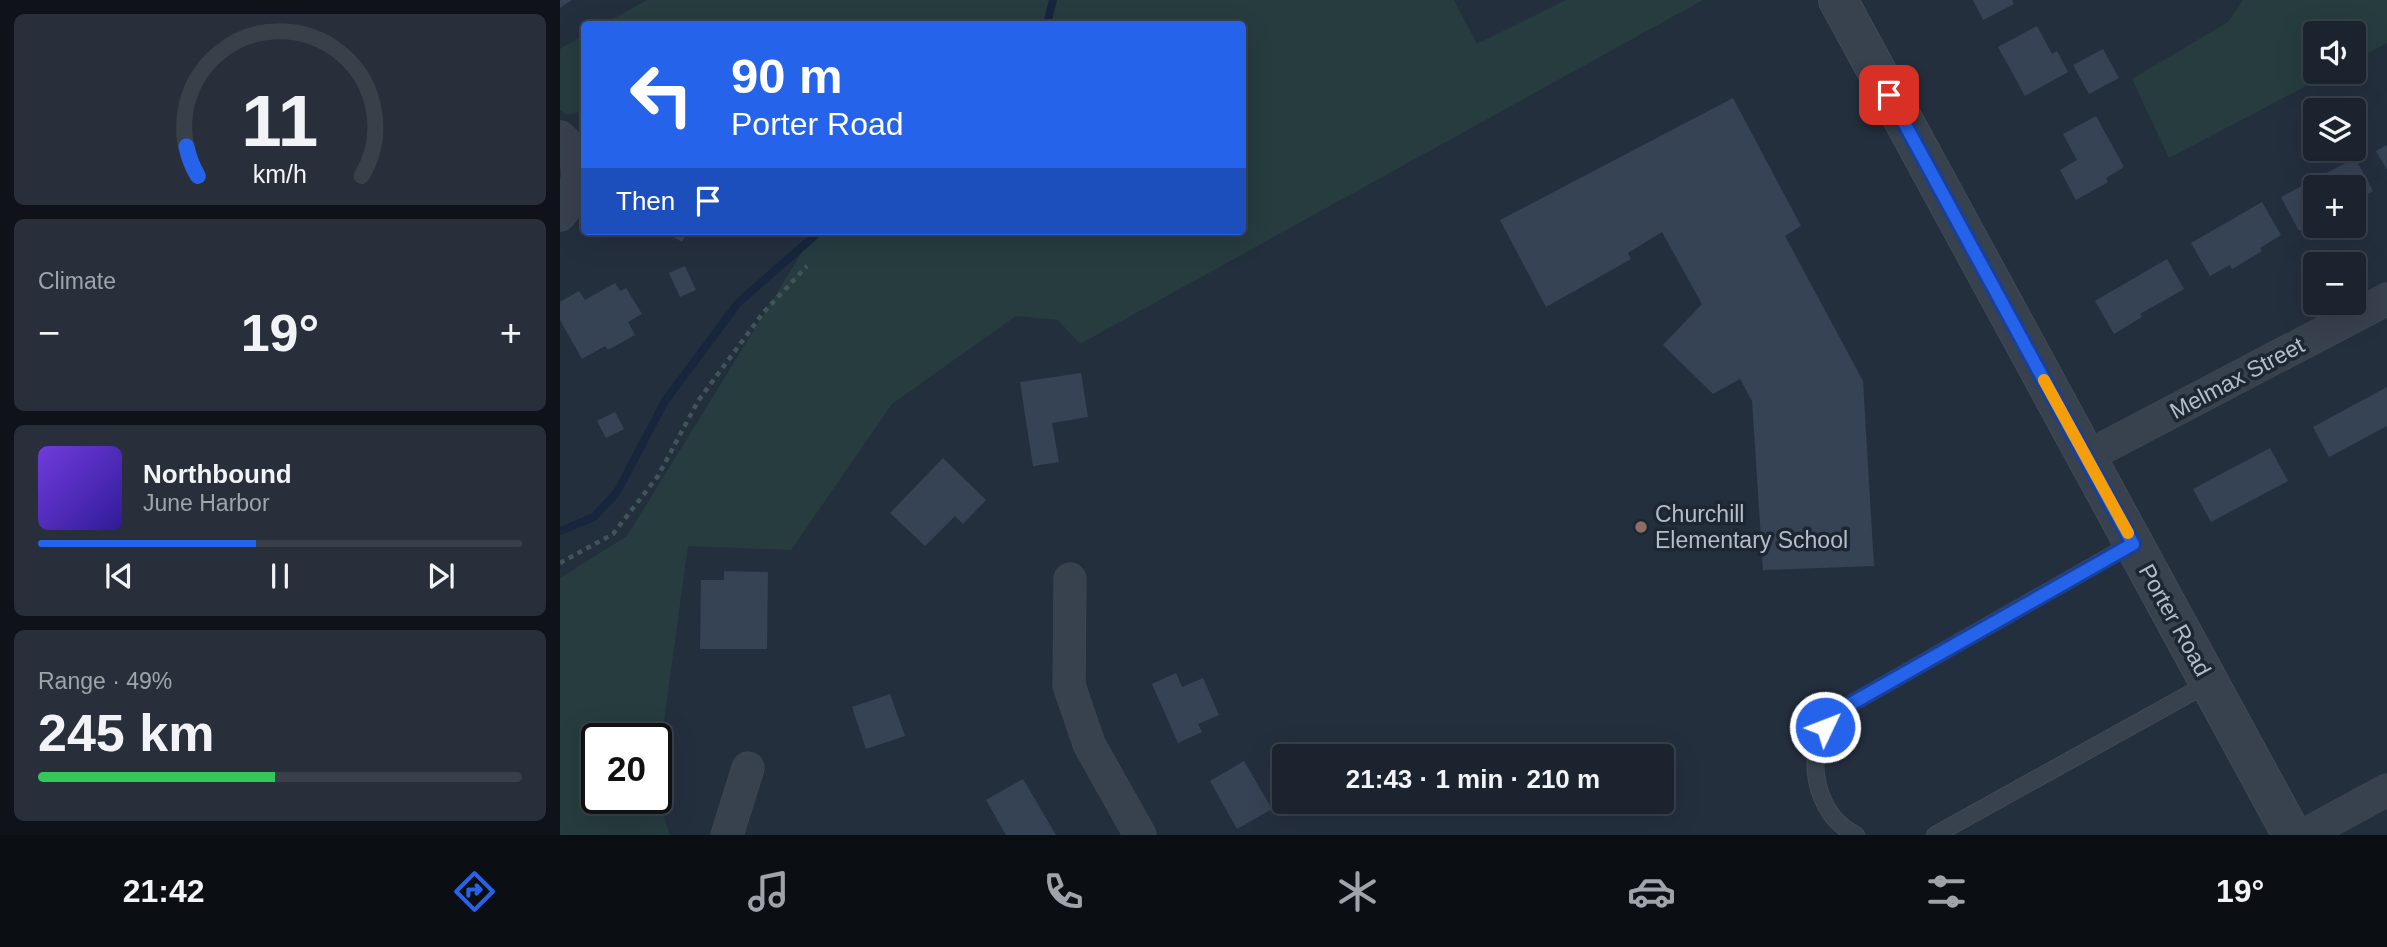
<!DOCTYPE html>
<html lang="en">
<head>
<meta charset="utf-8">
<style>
  body { margin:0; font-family:Helvetica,sans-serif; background:#282f3a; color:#f1f3f6; height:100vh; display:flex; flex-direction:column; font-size:26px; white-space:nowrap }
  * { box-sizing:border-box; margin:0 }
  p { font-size:23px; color:#a0a4aa }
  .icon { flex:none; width:38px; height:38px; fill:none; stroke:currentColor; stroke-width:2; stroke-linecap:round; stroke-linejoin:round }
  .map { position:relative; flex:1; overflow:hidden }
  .panel { display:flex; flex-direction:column; gap:14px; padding:14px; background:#0f1319; width:560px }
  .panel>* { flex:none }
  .top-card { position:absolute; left:21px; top:21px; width:665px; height:214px; border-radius:7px; box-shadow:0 7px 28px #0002,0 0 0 2px #39404a; background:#2563eb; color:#fff; overflow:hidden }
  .controls { position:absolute; left:1743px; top:21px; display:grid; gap:14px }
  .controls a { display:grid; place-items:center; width:63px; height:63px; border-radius:7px; background:#1b232e; box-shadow:0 7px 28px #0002,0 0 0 2px #39404a; font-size:35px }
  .speed { position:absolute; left:21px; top:723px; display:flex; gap:14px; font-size:35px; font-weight:700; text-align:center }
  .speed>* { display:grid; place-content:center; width:91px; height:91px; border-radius:50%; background:#1b232e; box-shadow:0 7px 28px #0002,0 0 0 2px #39404a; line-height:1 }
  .speed .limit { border:4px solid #111; border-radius:10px; background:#fff; color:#111 }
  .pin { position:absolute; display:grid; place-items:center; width:60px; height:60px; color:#fff; margin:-30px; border-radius:14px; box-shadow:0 4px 10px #0006 }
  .me { position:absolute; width:77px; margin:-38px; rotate:47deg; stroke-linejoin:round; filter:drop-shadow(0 0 5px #0008) }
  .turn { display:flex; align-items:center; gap:24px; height:147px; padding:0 35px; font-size:32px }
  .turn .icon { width:91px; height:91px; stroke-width:2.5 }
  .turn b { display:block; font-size:49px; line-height:60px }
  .then { display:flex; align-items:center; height:66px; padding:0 35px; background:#0003; gap:14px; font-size:26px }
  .big { font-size:52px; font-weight:600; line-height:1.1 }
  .panel .tile { flex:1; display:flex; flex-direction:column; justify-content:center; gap:10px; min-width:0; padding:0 24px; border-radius:10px; background:#282f3a }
  .panel .dial { align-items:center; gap:0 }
  .dial svg { height:182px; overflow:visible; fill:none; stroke:#39404a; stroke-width:7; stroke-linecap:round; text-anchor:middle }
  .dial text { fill:#f1f3f6; stroke:none }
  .song { display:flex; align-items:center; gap:21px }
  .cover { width:84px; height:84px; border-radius:10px; background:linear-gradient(135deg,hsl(260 70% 55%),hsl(250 70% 35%)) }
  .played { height:7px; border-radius:4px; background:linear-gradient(90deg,#2563eb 45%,#39404a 45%) }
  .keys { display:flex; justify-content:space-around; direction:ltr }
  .heat { display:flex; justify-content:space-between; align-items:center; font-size:38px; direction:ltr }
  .charge { height:10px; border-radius:5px; background:linear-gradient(90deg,#34c759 49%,#39404a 0) }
  .trip { position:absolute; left:712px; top:744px; width:402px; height:70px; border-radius:7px; background:#1b232e; box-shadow:0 7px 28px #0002,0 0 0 2px #39404a; font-weight:600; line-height:70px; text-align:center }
  .tabs { display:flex; height:112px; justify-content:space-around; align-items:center; background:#0b0e12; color:#a0a4aa }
  .tabs .icon { width:49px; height:49px }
  .tabs .selected { color:#2563eb }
  .tabs b { font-size:32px; color:#f1f3f6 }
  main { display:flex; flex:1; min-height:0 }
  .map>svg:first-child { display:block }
  .green { fill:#263c3f }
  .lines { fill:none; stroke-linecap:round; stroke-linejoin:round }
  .stream { stroke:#17263c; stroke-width:8 }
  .building { fill:#364354 }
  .service-casing { stroke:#414a57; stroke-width:18 }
  .minor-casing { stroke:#414a57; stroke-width:33 }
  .tertiary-casing { stroke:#414a57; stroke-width:40 }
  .path { stroke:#3f5557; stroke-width:4.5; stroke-dasharray:5 5; stroke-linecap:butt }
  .service { stroke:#38414e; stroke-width:16 }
  .minor { stroke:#38414e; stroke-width:32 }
  .tertiary { stroke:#38414e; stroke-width:38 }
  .route-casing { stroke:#184099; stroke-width:18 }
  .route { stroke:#2563eb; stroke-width:12 }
  .slow { stroke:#f59e0b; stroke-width:12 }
  .education-dot { fill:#8d6e63; stroke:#1d2633; stroke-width:2.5 }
  .labels { text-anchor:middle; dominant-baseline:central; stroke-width:7; stroke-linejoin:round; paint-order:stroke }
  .street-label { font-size:23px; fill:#b4bcc9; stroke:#1d2633 }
  .poi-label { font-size:23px; fill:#b4bcc9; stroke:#1d2633; text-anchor:start }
</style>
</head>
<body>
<main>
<section class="panel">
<div class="tile dial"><svg viewBox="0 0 100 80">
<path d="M14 69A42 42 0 1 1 86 69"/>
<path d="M14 69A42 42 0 0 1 9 56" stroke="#2563eb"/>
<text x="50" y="56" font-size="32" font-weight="700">11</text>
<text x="50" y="72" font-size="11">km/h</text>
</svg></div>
<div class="tile"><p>Climate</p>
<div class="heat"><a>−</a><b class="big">19°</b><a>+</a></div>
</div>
<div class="tile">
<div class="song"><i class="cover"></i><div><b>Northbound</b><p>June Harbor</p></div></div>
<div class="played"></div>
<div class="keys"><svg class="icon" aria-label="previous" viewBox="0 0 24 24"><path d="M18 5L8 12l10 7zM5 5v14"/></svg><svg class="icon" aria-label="pause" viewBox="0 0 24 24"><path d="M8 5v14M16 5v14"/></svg><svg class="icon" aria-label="next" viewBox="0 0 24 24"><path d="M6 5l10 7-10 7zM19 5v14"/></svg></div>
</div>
<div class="tile"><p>Range · 49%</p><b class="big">245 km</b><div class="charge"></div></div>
</section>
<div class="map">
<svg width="1827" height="835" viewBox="0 0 1827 835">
  <rect width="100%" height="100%" fill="#242f3e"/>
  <g class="green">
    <polygon points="87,0 894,0 917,44 1006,0 1143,0 520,344 498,320 456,316 332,404 231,550 128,546 96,779 96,738 37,738 37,798 96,798 96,794 110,835 0,835 0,578 67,536 255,231 682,231 682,24 44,24"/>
    <polygon points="1683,0 1827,0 1827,43 1794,61 1794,33 1755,33 1755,72 1773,72 1609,158 1572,79 1668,22"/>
    <polygon points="24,35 24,111 7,115 0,110 0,49"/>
  </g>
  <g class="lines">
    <g class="stream">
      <polyline points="487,24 493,0"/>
      <polyline points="0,531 34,517 57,492 105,401 178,303 260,231"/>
    </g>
  </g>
  <g class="building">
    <polygon points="0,0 12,0 0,8"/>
    <polygon points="1413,0 1452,0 1454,4 1423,20"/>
    <polygon points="1477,26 1492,54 1497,51 1508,72 1465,96 1438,47"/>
    <polygon points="1543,49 1559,78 1529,94 1513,65"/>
    <polygon points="1173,98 1241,226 1225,236 1303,381 1314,566 1203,570 1192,401 1180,379 1153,394 1103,345 1142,304 1102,232 1068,253 1071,259 986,307 940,220"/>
    <polygon points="1536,116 1564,167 1546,178 1548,182 1516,200 1500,170 1517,160 1503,134"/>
    <polygon points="1827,145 1827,170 1816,151"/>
    <polygon points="1795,158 1813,191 1794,202 1794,187 1755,187 1755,222 1739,231 1721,197"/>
    <polygon points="1702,202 1721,235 1700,248 1702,251 1672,269 1670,265 1650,276 1631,243"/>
    <polygon points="103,231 128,231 122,242"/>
    <polygon points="1607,259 1624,289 1580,314 1582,317 1554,334 1535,301"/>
    <polygon points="125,266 136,290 120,297 109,273"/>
    <polygon points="55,283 60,291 66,288 82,314 68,322 75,335 48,350 45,346 22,359 0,320 0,302 19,291 25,300"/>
    <polygon points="521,373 528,417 492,423 499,462 473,466 460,382"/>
    <polygon points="1827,387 1827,426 1769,457 1753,427"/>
    <polygon points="55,412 64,429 46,438 37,421"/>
    <polygon points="1710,448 1728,481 1651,522 1633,489"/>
    <polygon points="383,458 426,500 403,524 395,516 365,546 330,513"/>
    <polygon points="164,571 208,572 207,649 140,649 141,580 164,580"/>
    <polygon points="616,673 622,687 643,678 659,715 638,724 642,732 618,743 592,684"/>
    <polygon points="330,694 345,736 306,749 292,707"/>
    <polygon points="684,761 712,809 677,829 650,781"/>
    <polygon points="463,779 496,835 446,835 426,800"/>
  </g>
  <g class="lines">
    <g class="service-casing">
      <g id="service">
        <path d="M1296 835C1262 818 1251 779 1257 744 1258 734 1267 723 1273 714L1573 543"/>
        <polyline points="1375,835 1649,683"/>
      </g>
    </g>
    <g class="minor-casing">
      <g id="minor">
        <path d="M0 137C26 159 20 192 0 215"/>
        <polyline points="1526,457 1827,299"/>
        <polyline points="510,579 509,685 529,744 580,835"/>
        <polyline points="167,835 188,768"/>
        <polyline points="1744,835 1827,790"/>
      </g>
    </g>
    <g class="tertiary-casing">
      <polyline id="tertiary" points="1278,0 1732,835"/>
    </g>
    <polyline class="path" points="0,563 53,534 98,476 138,401 203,313 247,266"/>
    <use href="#service" class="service"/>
    <use href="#minor" class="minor"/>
    <use href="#tertiary" class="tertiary"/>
  </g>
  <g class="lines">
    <g class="route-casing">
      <polyline id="route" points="1265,727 1273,714 1573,544 1329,95"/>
    </g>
    <use href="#route" class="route"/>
    <polyline class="slow" points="1484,380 1568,533"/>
  </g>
  <circle class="education-dot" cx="1081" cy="527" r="7"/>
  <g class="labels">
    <g class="street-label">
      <text transform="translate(1677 378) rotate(-28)">Melmax Street</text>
      <text transform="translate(1615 620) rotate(61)">Porter Road</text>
    </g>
    <g class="poi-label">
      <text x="1095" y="514">Churchill<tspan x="1095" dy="26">Elementary School</tspan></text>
    </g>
  </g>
</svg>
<div class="controls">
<a><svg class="icon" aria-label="sound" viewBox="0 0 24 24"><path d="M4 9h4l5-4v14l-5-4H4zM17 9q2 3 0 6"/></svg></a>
<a><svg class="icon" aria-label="layers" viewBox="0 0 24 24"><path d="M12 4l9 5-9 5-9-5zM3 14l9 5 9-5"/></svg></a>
<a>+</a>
<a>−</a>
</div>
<div class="speed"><div class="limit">20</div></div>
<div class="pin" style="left:1329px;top:95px;background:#d93025"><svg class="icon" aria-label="arrive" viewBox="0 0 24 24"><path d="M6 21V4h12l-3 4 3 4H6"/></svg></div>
<svg class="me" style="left:1265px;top:727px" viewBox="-20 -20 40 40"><circle r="17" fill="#2563eb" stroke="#fff" stroke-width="3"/><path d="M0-11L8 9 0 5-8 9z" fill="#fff"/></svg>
<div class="trip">21:43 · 1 min · 210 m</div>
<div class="top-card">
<div class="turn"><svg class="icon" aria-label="left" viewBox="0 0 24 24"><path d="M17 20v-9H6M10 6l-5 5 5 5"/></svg><div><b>90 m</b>Porter Road</div></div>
<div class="then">Then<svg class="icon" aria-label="arrive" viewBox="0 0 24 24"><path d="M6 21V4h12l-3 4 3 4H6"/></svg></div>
</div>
</div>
</main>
<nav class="tabs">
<b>21:42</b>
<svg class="icon selected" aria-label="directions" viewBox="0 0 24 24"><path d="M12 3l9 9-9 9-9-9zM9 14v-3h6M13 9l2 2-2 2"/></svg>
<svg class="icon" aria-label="music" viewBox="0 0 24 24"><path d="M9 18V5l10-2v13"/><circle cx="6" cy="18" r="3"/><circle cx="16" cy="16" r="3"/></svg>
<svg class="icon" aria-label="phone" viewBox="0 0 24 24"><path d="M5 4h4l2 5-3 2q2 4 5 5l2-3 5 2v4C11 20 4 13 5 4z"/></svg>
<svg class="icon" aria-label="climate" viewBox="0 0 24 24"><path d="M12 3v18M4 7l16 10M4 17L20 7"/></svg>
<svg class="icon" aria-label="car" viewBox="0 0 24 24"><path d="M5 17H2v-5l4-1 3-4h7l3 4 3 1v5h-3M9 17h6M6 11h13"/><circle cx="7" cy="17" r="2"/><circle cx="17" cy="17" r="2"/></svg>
<svg class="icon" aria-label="filters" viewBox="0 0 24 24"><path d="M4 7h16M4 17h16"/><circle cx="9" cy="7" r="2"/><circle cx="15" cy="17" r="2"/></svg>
<b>19°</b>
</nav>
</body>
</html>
